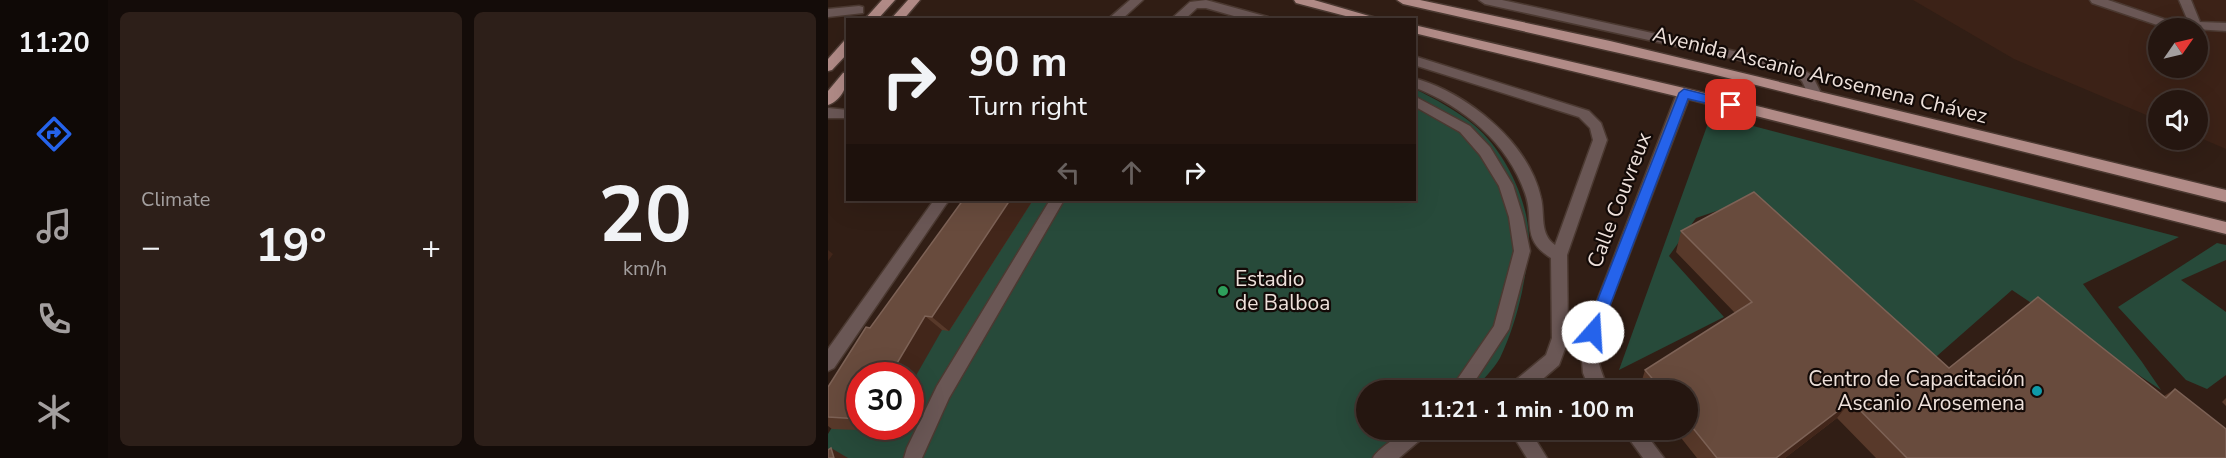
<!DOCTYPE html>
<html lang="en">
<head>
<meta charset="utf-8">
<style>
  body { margin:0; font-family:"Nunito Sans",sans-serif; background:#2d1f19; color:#f1f3f6; height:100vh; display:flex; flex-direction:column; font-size:22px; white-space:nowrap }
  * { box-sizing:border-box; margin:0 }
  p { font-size:20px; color:#a39f9f }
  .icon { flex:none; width:33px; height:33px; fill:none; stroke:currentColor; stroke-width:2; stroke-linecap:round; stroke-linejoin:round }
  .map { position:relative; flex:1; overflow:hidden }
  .panel { display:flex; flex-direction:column; gap:12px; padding:12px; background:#140c09; width:720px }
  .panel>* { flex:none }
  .top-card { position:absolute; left:18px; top:18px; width:570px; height:183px; border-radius:0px; box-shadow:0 6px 24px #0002,0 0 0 2px #423530; background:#251610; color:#f1f3f6; overflow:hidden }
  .needle { width:39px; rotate:56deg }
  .tools { position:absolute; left:1320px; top:18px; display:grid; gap:12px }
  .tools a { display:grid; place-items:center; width:60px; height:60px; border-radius:50%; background:#251610; box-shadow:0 6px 24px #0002,0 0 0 2px #423530; font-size:30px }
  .speed { position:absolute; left:18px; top:362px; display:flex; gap:12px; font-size:30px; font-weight:700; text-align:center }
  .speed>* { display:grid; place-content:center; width:78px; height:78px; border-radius:50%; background:#251610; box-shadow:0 6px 24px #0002,0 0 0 2px #423530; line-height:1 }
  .speed .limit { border:9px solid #d22; background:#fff; color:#111 }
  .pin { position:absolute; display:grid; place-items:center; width:51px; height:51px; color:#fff; margin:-26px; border-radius:12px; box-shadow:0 3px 9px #0006 }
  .me { position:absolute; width:66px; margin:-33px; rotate:19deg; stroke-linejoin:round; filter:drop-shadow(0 0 4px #0008) }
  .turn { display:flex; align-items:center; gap:21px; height:126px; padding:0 24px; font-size:27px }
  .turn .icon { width:78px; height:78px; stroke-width:2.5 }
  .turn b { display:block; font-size:42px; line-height:51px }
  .lanes { display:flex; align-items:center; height:57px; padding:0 24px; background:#0003; justify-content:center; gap:30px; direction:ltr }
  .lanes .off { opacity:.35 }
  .big { font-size:45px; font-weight:700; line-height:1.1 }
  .panel .card { flex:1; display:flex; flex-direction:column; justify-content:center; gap:9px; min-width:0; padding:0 21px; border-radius:9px; background:#2d1f19 }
  .panel .dial { align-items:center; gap:0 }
  .dial b { font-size:78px; line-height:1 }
  .heat { display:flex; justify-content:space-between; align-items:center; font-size:33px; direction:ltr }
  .panel .tiles { flex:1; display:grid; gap:12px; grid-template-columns:repeat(2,1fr) }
  .trip { position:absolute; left:528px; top:380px; width:342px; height:60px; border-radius:30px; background:#251610; box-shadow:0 6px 24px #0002,0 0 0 2px #423530; font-weight:700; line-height:60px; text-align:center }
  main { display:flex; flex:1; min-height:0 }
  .tabs { display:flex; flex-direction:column; width:108px; justify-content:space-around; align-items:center; background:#0f0906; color:#a39f9f }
  .tabs .icon { width:42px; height:42px }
  .tabs .selected { color:#2563eb }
  .tabs b { font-size:27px; color:#f1f3f6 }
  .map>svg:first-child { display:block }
  .built { fill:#3c2217; fill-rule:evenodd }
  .green { fill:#274a3a }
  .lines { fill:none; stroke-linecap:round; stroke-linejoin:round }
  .minor-casing { stroke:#4b3931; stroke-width:3 }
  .major-casing { stroke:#4b3931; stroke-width:3 }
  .minor { fill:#6a5755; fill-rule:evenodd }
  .major { fill:#b18b87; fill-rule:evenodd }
  .wall { fill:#58392a }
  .shaded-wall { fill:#42261a }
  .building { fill:#684b3d; stroke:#7d6256; stroke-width:1.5 }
  .route { fill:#2563eb; stroke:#184099; stroke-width:1.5 }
  .leisure-dot { fill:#2e9e5b; stroke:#130a07; stroke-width:2 }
  .culture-dot { fill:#0f9aa8; stroke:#130a07; stroke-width:2 }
  .labels { text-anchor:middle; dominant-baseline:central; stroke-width:4.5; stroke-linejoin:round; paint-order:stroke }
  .street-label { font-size:21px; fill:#eee1db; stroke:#130a07 }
  .poi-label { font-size:21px; fill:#eee1db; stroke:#130a07; text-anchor:start }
</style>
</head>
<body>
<main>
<nav class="tabs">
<b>11:20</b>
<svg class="icon selected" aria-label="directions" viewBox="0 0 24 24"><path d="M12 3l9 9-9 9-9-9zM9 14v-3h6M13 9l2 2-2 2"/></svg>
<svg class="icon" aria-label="music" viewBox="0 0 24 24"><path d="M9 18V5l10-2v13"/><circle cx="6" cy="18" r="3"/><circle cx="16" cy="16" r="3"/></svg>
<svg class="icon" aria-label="phone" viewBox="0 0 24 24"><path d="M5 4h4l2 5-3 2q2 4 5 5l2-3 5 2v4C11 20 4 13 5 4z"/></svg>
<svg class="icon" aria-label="climate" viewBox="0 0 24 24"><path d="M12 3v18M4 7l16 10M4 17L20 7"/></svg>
</nav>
<section class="panel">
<div class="tiles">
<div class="card"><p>Climate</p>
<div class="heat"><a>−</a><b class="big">19°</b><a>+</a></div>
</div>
<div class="card dial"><b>20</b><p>km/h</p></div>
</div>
</section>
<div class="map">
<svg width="1398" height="458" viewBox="0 0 1398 458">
  <rect width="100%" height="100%" fill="#311e15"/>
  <path class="built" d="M1085 0H1398V149L1370 137V100H1330V120L1186 59ZM1330 28H1370V68H1330Z"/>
  <g class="green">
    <path d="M587 89C607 99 628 110 646 125 676 150 700 199 701 238 702 256 697 274 694 292 689 315 682 337 672 358 666 369 654 380 646 390H538V429H606L572 458H0V434L31 383 32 426H82V375L160 200H586Z"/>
    <polygon points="883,115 1351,237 1255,284 1314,362 1333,390 1184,290 1101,363 915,202 868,218 841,256 896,317 791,370"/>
    <polygon points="1389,243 1398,245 1398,260 1353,280 1398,312 1398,375 1379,389 1358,380 1290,307"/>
  </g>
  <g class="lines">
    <g class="minor-casing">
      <g id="minor">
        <polygon points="302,0 315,0 293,20 279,20"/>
        <polygon points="378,0 440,17 442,20 420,20 378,8 369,8 356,20 342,20 362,2"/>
        <polygon points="651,0 674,0 965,64 984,75 994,95 987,100 982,98 974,81 961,71 657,4"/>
        <polygon points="1262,0 1280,0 1336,19 1360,21 1351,0 1363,0 1372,22 1398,23 1398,31 1335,27 1264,3"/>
        <polygon points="31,6 35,7 35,13 0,17 0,9"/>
        <path d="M586 56 761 111 773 123 779 140 739 255 740 332 756 335 849 93 856 88 863 93 776 320C767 353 767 359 781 390H762L755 373 753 349 738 346 731 365 702 390H680L683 384 718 355 724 338 723 258C692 239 707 221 697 193 679 142 636 107 586 87V78C639 93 701 142 713 198 717 214 711 234 727 245L765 140 762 128 751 117 586 65Z"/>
        <polygon points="586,96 642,126 662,147 685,185 695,217 702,251 681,329 641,390 622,390 666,326 686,251 681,217 671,186 652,155 632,132 586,106"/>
        <polygon points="0,108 20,110 20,118 0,118"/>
        <polygon points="106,200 121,200 6,368 0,371 0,349"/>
        <polygon points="222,200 236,200 121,398 94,458 76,458 79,448 109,386"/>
        <path d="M579 429H601L598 435 571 458H545C549 449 570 437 579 429Z"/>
        <polygon points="681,429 701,429 719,458 699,458"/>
        <polygon points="794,429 814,429 836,458 815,458"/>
      </g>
    </g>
    <g class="major-casing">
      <g id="major">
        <polygon points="54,0 67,0 49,20 36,20"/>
        <polygon points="80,0 92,0 75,20 62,20"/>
        <polygon points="466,0 486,0 555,20 533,20 468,3"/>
        <polygon points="569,0 592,0 782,41 1398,190 1398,202 884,74 575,4"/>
        <polygon points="586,25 856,88 1398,222 1398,234 856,98 586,33"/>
        <polygon points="20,40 20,53 4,70 0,71 0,59 16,41"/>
        <path d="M20 72C20 85 14 100 0 105V91L15 73Z"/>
      </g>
    </g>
    <use href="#minor" class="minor"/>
    <use href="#major" class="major"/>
  </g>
  <g class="wall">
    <polygon points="135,200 205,200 121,331 114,330 32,375 32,426 60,426 57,431 4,429 0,426 0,387"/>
    <polygon points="853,231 1121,368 1336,396 1347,389 1398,458 1048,458 1009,418 957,458 869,458 846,429 860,429 860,390 815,390 812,387 817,370 907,313 848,252"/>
    <polygon points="1398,398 1398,406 1394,402"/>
  </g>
  <g class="shaded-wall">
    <polygon points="182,200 205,200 121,331 104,317"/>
    <polygon points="0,250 5,254 0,261"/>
    <polygon points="97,316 114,330 82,386 82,375 62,375"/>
    <polygon points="1023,401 1009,418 957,458 948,458"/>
    <polygon points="48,426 60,426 57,431"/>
    <polygon points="3,448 20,458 6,458"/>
  </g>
  <g class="building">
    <polygon points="926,192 1121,368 1210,297 1338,398 1347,389 1398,429 1398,458 1079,458 1023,401 948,458 889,458 860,422 860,390 834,390 817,370 924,302 853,231"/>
    <polygon points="135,200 182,200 104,317 97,316 62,375 32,375 32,419 0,417 0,387 38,327 42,328"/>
    <polygon points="3,448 6,458 0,458 0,450"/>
  </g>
  <polygon class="route" points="856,89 907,102 909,105 903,109 860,99 772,332 770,336 765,338 760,336 757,332 851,93"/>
  <circle class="leisure-dot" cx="395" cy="291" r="6"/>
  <circle class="culture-dot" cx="1209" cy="391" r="6"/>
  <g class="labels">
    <g class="street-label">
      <text transform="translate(992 75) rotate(14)">Avenida Ascanio Arosemena Chávez</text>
      <text transform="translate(791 200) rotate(-69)">Calle Couvreux</text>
    </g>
    <g class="poi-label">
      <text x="407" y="279">Estadio<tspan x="407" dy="24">de Balboa</tspan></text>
      <text x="1197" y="379" text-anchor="end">Centro de Capacitación<tspan x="1197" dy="24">Ascanio Arosemena</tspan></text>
    </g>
  </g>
</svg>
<div class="tools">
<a><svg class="needle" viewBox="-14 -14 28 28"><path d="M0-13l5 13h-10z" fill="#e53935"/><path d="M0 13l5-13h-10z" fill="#a39f9f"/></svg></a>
<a><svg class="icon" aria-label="sound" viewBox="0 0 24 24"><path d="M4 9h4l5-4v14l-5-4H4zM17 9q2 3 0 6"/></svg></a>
</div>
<div class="speed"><div class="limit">30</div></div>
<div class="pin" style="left:903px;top:105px;background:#d93025"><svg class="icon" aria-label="arrive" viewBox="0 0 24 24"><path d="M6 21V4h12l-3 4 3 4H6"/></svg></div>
<svg class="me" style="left:765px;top:332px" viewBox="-20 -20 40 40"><circle r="19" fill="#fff"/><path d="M0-13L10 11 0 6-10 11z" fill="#2563eb"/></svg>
<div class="trip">11:21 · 1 min · 100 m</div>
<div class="top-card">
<div class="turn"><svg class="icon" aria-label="right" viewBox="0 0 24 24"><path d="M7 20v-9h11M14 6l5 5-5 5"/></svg><div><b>90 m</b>Turn right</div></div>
<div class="lanes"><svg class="icon off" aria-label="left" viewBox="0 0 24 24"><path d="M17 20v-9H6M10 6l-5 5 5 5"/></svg><svg class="icon off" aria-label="ahead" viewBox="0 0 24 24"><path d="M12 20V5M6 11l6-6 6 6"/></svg><svg class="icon" aria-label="right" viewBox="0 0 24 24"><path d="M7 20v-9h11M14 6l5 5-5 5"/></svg></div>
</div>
</div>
</main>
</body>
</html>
